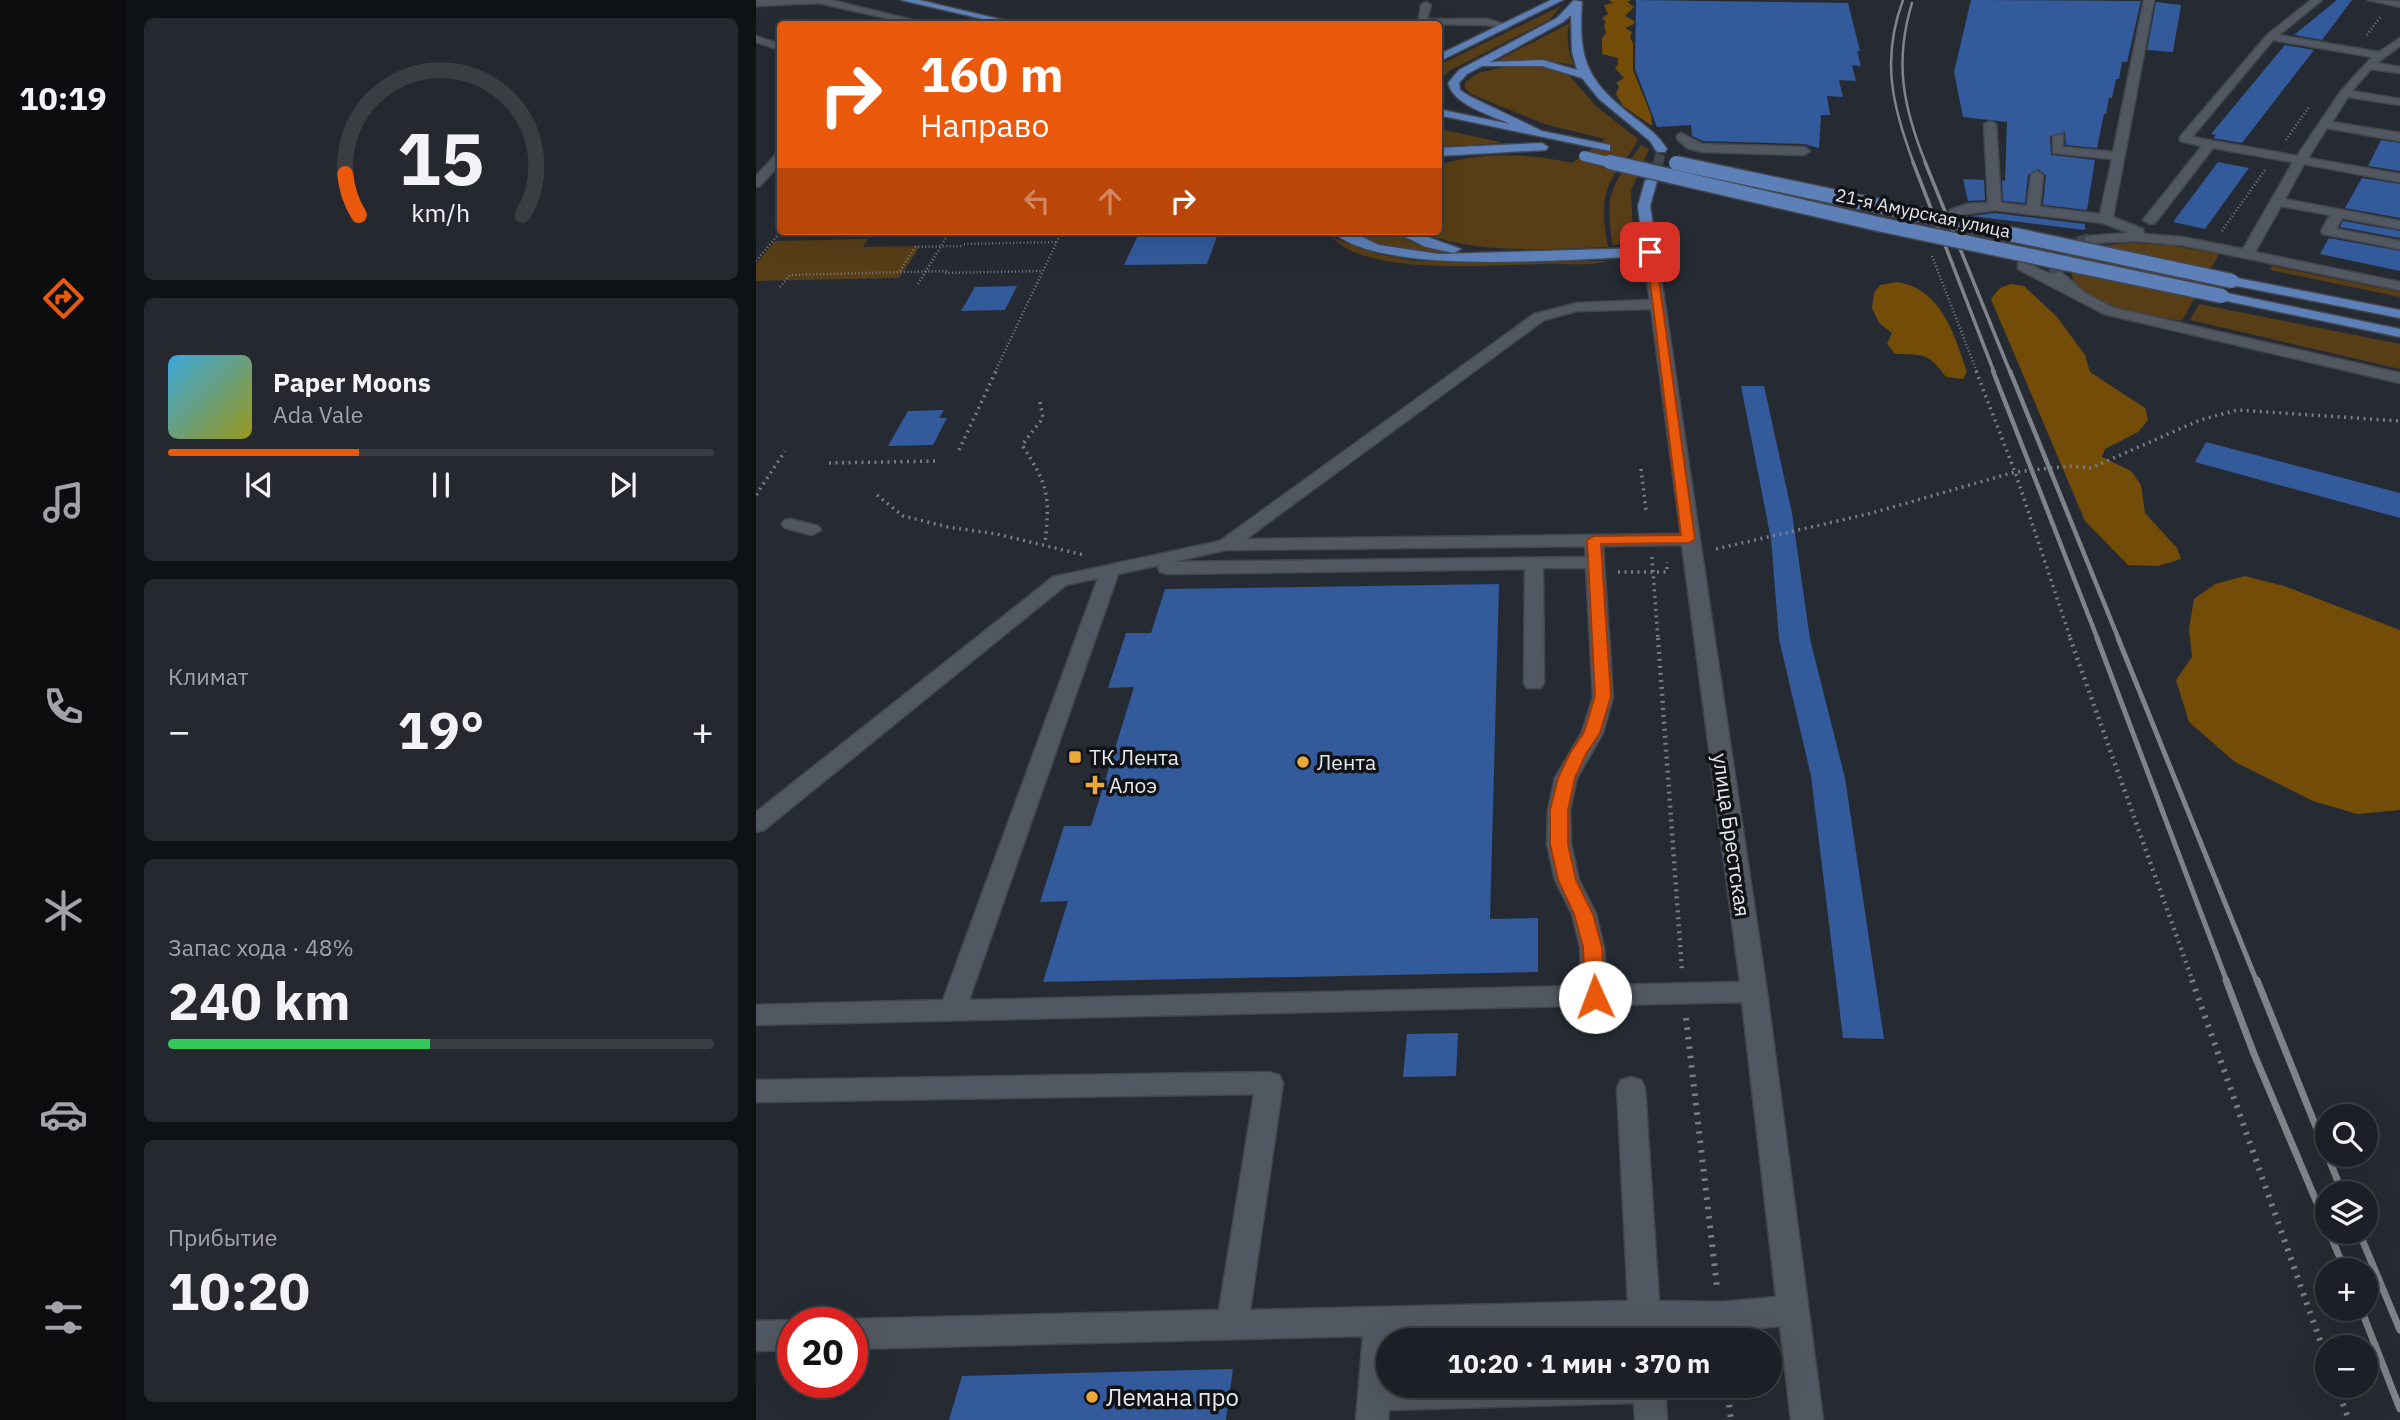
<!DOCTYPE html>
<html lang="ru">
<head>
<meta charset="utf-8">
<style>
  body { margin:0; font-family:"IBM Plex Sans",sans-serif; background:#25282e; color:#f1f3f6; height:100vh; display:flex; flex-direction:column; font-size:26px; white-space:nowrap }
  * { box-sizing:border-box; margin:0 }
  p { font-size:23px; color:#a0a3a7 }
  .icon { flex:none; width:38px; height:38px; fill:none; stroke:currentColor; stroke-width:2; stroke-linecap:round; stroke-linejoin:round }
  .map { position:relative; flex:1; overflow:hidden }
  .drawer { display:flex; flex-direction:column; gap:18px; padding:18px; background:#0f1215; width:630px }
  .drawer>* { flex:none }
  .guide { position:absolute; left:21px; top:21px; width:665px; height:214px; border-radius:7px; box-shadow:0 7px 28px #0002,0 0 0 2px #3a3e43; background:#ea580c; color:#fff; overflow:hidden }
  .controls { position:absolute; left:1559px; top:1104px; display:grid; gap:14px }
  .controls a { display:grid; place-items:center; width:63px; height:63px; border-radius:50%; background:#1c2026; box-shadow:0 7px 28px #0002,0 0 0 2px #3a3e43; font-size:35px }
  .speed { position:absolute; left:21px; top:1307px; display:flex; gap:14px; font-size:35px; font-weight:700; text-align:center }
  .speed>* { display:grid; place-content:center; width:91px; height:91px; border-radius:50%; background:#1c2026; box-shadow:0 7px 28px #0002,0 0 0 2px #3a3e43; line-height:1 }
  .speed .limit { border:10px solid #d22; background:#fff; color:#111 }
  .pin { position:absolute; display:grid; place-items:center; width:60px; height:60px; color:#fff; margin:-30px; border-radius:14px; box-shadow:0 4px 10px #0006 }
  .me { position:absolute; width:77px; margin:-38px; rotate:358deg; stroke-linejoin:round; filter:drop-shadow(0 0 5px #0008) }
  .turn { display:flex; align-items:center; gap:24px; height:147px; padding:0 28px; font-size:32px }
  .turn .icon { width:91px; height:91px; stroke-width:2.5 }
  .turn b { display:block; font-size:49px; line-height:60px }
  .lanes { display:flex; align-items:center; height:66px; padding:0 28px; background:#0003; justify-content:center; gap:35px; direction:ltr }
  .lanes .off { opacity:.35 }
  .big { font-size:52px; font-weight:800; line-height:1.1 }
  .drawer .widget { flex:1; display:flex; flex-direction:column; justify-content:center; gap:10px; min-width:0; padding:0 24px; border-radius:10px; background:#25282e }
  .drawer .dial { align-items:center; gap:0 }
  .dial svg { height:182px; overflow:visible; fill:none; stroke:#3a3e43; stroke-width:7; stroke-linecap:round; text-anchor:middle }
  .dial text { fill:#f1f3f6; stroke:none }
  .song { display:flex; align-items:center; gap:21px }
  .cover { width:84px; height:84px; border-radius:10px; background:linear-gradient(135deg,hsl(200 70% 55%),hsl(60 70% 35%)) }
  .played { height:7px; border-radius:4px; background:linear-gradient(90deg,#ea580c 35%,#3a3e43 35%) }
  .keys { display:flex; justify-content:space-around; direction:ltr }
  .heat { display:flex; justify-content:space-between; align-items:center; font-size:38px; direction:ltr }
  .charge { height:10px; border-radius:5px; background:linear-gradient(90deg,#34c759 48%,#3a3e43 0) }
  .trip { position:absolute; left:620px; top:1328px; width:406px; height:70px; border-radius:35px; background:#1c2026; box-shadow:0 7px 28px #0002,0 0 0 2px #3a3e43; font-weight:800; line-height:70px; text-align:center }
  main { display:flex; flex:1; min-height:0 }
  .dock { display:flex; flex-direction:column; width:126px; justify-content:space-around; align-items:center; background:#0b0d0f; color:#a0a3a7 }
  .dock .icon { width:49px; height:49px }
  .dock .selected { color:#ea580c }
  .dock b { font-size:32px; color:#f1f3f6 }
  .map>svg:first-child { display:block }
  .green { fill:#573e17 }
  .forest { fill:#734d08 }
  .building { fill:#335a9b }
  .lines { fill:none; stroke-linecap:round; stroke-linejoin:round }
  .minor-tunnel { stroke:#43484f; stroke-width:14; stroke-dasharray:14 7; stroke-linecap:butt }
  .major-tunnel-far1 { stroke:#43484f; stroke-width:10; stroke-dasharray:10 5; stroke-linecap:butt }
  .major-tunnel { stroke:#43484f; stroke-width:14; stroke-dasharray:14 7; stroke-linecap:butt }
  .minor-casing { stroke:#43464e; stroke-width:3 }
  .major-casing { stroke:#43464e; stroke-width:3 }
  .path-far3 { stroke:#797d85; stroke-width:2.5; stroke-dasharray:1 2.5; stroke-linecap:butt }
  .path-far2 { stroke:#797d85; stroke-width:3.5; stroke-dasharray:2 4.5; stroke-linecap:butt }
  .path-far1 { stroke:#797d85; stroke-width:4.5; stroke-dasharray:2 5; stroke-linecap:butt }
  .path { stroke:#797d85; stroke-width:6; stroke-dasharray:2.5 7; stroke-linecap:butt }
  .minor { fill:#525861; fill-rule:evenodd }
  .major { fill:#5d80b8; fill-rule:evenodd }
  .rail-far4 { stroke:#7f838a; stroke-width:2.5 }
  .rail-far3 { stroke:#7f838a; stroke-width:3.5 }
  .rail-far2 { stroke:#7f838a; stroke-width:4.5 }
  .rail-far1 { stroke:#7f838a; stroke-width:5 }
  .rail { stroke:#7f838a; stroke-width:7 }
  .major-bridge-far1-casing { stroke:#43464e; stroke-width:12; stroke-linecap:butt }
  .major-bridge-casing { stroke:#43464e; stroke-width:17; stroke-linecap:butt }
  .major-bridge-far1 { stroke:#5d80b8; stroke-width:10 }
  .major-bridge { stroke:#5d80b8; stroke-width:14 }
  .route { fill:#ea580c; stroke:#983908; stroke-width:2 }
  .poi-dot { fill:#eca93a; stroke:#111317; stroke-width:2.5 }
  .labels { text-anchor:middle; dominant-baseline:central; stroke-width:7; stroke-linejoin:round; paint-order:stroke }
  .far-street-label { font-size:18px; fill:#e6e9ef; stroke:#111317 }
  .poi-label { font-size:21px; fill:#e6e9ef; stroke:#111317; text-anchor:start }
  .street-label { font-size:21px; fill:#e6e9ef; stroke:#111317 }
  .near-poi-label { font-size:24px; fill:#e6e9ef; stroke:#111317; text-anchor:start }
</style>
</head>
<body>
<main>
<nav class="dock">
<b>10:19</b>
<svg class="icon selected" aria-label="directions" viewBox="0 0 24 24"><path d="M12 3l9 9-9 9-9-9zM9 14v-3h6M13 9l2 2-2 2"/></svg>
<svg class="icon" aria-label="music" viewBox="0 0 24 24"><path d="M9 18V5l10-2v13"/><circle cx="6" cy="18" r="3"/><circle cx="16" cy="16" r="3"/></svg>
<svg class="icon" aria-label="phone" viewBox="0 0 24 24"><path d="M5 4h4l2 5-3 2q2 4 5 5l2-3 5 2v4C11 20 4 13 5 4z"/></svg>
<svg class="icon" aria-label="climate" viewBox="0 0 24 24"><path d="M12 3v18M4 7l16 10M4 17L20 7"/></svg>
<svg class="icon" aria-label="car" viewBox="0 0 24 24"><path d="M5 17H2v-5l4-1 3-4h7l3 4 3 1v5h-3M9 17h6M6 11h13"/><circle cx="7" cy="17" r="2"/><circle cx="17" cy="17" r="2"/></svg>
<svg class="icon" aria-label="filters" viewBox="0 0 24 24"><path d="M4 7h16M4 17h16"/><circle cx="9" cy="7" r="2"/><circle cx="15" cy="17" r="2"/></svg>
</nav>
<section class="drawer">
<div class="widget dial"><svg viewBox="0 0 100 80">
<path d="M14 69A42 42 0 1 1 86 69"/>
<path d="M14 69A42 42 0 0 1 8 51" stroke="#ea580c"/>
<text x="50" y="56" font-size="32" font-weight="700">15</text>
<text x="50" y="72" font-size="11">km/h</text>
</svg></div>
<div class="widget">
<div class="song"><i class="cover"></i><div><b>Paper Moons</b><p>Ada Vale</p></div></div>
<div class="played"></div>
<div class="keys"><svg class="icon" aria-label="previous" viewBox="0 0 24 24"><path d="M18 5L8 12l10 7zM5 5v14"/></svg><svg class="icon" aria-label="pause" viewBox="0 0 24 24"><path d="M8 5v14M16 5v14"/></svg><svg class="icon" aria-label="next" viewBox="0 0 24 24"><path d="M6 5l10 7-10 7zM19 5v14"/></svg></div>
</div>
<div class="widget"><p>Климат</p>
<div class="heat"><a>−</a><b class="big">19°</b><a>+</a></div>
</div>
<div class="widget"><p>Запас хода · 48%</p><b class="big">240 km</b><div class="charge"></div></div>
<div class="widget"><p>Прибытие</p><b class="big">10:20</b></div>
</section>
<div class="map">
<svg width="1644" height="1420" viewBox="0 0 1644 1420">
  <rect width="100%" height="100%" fill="#262b33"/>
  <g class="green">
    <polygon points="805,6 793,20 693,71 683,81 683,65"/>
    <path d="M814 23C809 38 812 52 818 65L786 60H742Z"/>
    <path d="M754 66H782L811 73 840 106 882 139C878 149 870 158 863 167 844 194 846 215 852 247 786 249 722 255 660 231H682L683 165C727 152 771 153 816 163L849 139 788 124 715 94 709 88V82L722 73Z"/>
    <polygon points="683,129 740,141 745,143 683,147"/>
    <path d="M885 145 893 149 875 191 877 235 871 241 857 246C849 192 854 189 885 145Z"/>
    <path d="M594 231H634L660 244 697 253C669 260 619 246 594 231Z"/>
    <path d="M577 238 622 254 657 261H851C833 267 807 263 787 264 738 265 611 276 577 238Z"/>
    <polygon points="112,239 107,247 164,246 143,278 0,281 0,264 19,241"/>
    <path d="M1378 243 1414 245 1463 254 1426 321C1389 314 1343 310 1317 281L1315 268C1326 245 1356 244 1378 243Z"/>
    <polygon points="1516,266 1644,292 1644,297 1514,270"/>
    <polygon points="1443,304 1644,344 1644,369 1434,320"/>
  </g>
  <g class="forest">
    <polygon points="853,0 875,0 871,2 878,7 869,16 878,21 878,24 869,28 876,32 874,37 877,43 877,70 895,115 896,126 867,106 860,94 863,86 860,83 868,78 859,68 862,65 862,58 846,54 846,38 850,33 848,26 850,22 846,18 852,14 848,5 857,3"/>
    <path d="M1142 282C1186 290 1198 334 1211 372L1207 379 1190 377C1172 352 1167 355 1139 354L1131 344 1136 333 1123 323 1116 308 1118 293 1124 285Z"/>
    <polygon points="1255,284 1268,286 1301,317 1329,355 1334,372 1389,408 1392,420 1382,432 1349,449 1346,457 1375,471 1385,485 1389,513 1421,548 1425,559 1402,566 1372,565 1329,521 1235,299 1244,288"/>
    <polygon points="1489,576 1528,586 1644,630 1644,810 1601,814 1557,801 1479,762 1433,722 1420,680 1436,657 1433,629 1438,599 1459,584"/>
  </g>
  <g class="building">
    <polygon points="880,0 1092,3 1104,51 1101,51 1105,66 1096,65 1100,81 1083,80 1087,97 1071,96 1074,115 1065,115 1063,148 1048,144 947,141 936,136 935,125 901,127 879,69"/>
    <polygon points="1215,0 1385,1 1371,62 1366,62 1363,79 1360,79 1356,98 1353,98 1350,114 1348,114 1341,148 1310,145 1309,132 1294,136 1295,155 1339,160 1331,210 1287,205 1290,175 1282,169 1272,175 1269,203 1247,201 1246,180 1249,181 1251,122 1207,117 1198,72"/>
    <polygon points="1581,0 1596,0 1566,40 1538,35"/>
    <polygon points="1400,2 1425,5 1417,52 1391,50"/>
    <polygon points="1529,45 1558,50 1486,143 1457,138 1460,135 1455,134"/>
    <polygon points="1625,140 1644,143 1644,171 1612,166"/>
    <polygon points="1462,162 1493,168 1449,229 1417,222"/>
    <polygon points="1606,178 1644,184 1644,218 1589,208"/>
    <polygon points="1207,179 1228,180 1229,200 1212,201"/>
    <polygon points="1239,213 1329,224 1329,230 1215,216"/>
    <polygon points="1587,221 1644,231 1644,238 1584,227"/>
    <polygon points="384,231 463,231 451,264 368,265"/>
    <polygon points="1573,238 1644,251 1644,271 1564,254"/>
    <polygon points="261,286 249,310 205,311 219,287"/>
    <polygon points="985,386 1008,386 1026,468 1036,513 1054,639 1089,778 1128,1039 1087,1038 1055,776 1023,639 1015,539"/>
    <polygon points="188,410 183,418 191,418 177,445 132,446 152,411"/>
    <polygon points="1450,442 1644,493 1644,518 1439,462"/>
    <polygon points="743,584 734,919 782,918 782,972 287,982 312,901 284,902 308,826 335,826 378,687 352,688 370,633 395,633 409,589"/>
    <polygon points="702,1033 700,1076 647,1077 651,1034"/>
    <polygon points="477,1369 470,1420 193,1420 206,1376"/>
  </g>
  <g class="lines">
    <path class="minor-tunnel" d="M1300 275C1299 253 1315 245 1334 240"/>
    <polyline class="major-tunnel-far1" points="902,164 905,149"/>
    <polyline class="major-tunnel" points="895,181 903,162"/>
    <g class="minor-casing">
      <g id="minor">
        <polygon points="0,0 75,0 173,24 157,24 62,3 0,6"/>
        <path d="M1388 0H1398L1357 217 1387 229 1388 234 1426 237 1487 249 1537 162 1457 148 1399 223 1394 224 1387 220 1446 146 1424 141V137L1511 35 1555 0H1566L1523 35 1623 52 1644 38V46L1621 63 1644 67V73L1615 69 1596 91 1644 99V105L1592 97 1576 122 1644 133V141L1571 128 1552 158 1644 174V182L1548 164 1529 199 1644 221V229L1586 218 1580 229 1644 241V249L1567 234 1565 231 1574 215 1525 206 1499 252 1644 282V290L1426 245 1380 241 1329 243V237L1334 236 1373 233 1347 223 1239 210 1194 216V210L1211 204 1232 203 1228 124 1234 121 1240 124 1245 203 1271 206 1275 175 1281 171 1287 175 1284 207 1344 214 1356 159 1297 153V136L1307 134V147L1357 152ZM1517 40 1616 57 1585 91 1541 156 1436 137Z"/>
        <polygon points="1612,0 1644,1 1644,7"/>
        <polygon points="670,2 675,5 671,19 731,19 755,26 750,29 731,25 662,24 665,5"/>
        <polygon points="0,36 24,44 24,50 0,42"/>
        <polygon points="925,133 946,144 1048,147 1054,151 1048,155 946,152 931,148 921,139 921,135"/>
        <polygon points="20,154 24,154 24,164 4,186 0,187 0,176"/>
        <path d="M894 248 901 252 909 304 1011 992 1067 1420H1035L1024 1326 964 1332 905 1330V1340H875L874 1330 638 1336V1340H632V1386H909L911 1420H879L878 1403 633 1410 632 1420H600L607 1336 96 1349V1323H86L96 1319 463 1310 498 1094 0 1102V1080L513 1072 523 1075 527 1083 494 1310 872 1301 861 1088 865 1080 875 1077 885 1080 889 1088 903 1301 964 1302 1020 1297 986 1002 0 1025V1005L187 1000 342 578 310 585 8 830 0 832V812L297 577 464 541 778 314 821 303 894 300 887 252ZM895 309 925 534 490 539 788 320 821 311ZM926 545 984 982 851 985 848 947 840 914 823 880 815 844 814 810 821 778 847 733 857 697 847 546ZM829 546 830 557 416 562 470 550ZM404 565 402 568 404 572 411 574 769 569 768 683 771 688H785L788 683 787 568H830L837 697 826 732 799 778 792 810 791 844 799 880 816 914 824 947 826 986 213 1000 362 574Z"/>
        <polygon points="1267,262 1294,274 1305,272 1329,293 1358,308 1644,373 1644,383 1348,314 1262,269 1262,263"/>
        <polygon points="35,519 62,526 65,530 56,535 29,528 26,524 29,520"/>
        <polygon points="37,1320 44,1323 37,1323 37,1350 0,1351 0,1321"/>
      </g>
    </g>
    <g class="major-casing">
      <g id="major">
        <polygon points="145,0 163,0 264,24 248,24"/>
        <polygon points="795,0 807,0 682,62 682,55"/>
        <path d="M818 0 826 2C822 58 830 80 875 115 889 126 902 134 911 149L909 152H901L894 141 843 99 826 78 786 66H726L711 74 703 83 704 90 713 96 786 131 854 145V151L682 115V109L754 124C735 115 697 105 692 83L703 70 801 18ZM815 15 816 52 821 70 787 60 734 62 807 22Z"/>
        <polygon points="786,143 792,147 790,150 682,156 682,148"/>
        <path d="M895 177 901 181 894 206 901 252 894 256C825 258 624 278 576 231H593L623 245 683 254 887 248 882 206 889 181Z"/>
        <polygon points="637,231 655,231 705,249 698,253 670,247"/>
        <polygon points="1476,277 1644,310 1644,318 1471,284 1469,281"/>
        <polygon points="1466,292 1644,329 1644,337 1461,299 1461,293"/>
      </g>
    </g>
    <g class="path-far3">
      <polyline points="1611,35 1625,16"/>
      <polyline points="1530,140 1553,107"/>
      <polyline points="1466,231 1509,170"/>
      <polyline points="208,244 300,242"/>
      <polyline points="1176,256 1221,372"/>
      <polyline points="0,261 21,236"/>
      <polyline points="144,271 159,247 207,246"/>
      <polyline points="189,273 285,271"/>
      <polyline points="162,284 193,233"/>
      <polyline points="24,287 34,275 191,271"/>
      <polyline points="239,372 306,231"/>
    </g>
    <g class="path-far2">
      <polyline points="1220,371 1259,472 1315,640"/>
      <path d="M284 402 287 418 266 445C293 486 294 496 289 544"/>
      <polyline points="203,450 240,371"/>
      <polyline points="73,463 183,461"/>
      <polyline points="885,469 890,510"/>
      <polyline points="0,495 29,451"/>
      <polyline points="121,495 147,516 192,527 241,534 328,555"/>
      <polyline points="960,549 1116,513 1259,472 1314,466 1335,468 1444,420 1481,410 1644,421"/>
      <polyline points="896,557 902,640"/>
      <polyline points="862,572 911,572 911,562"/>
    </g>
    <g class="path-far1">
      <polyline points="902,638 926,971"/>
      <polyline points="1314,638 1437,982"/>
    </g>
    <g class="path">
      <polyline points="1436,980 1572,1363"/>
      <polyline points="930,1018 961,1287"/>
      <polyline points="971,1386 975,1420"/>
      <polyline points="1580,1386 1593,1420"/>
    </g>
    <use href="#minor" class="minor"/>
    <use href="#major" class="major"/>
    <g class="rail-far4">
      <path d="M1147 0C1125 59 1136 106 1158 164"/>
      <path d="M1156 3C1138 62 1147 107 1170 164"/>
    </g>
    <g class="rail-far3">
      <polyline points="1157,162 1238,372"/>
      <polyline points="1169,162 1254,372"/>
    </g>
    <g class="rail-far2">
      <polyline points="1237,371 1342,640"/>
      <polyline points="1254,371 1363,640"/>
    </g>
    <g class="rail-far1">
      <polyline points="1341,638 1471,982"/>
      <polyline points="1362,638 1501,982"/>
    </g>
    <g class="rail">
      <polyline points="1470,980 1498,1054 1572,1229"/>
      <polyline points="1501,980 1587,1194"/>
      <polyline points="1573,1232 1589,1270"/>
      <polyline points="1603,1232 1644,1330"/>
      <polyline points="1605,1309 1644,1409"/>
    </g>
    <g class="major-bridge-far1-casing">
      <g id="major-bridge-far1">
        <polyline points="828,156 861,164"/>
        <polyline points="920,163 923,164"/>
      </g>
    </g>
    <g class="major-bridge-casing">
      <g id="major-bridge">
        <polyline points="854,162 1122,224 1466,296"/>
        <polyline points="920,163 1476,281"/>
      </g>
    </g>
    <use href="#major-bridge-far1" class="major-bridge-far1"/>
    <use href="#major-bridge" class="major-bridge"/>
  </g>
  <polygon class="route" points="890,249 899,252 939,539 933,543 845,544 855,696 844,733 830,754 819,778 812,810 812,844 820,880 837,914 846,947 848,997 845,1002 839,1004 832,1002 829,997 827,947 818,914 802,880 794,844 794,810 802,778 814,753 828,732 839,696 831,540 838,536 925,535"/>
  <g class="poi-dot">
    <rect x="312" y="750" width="14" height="14" rx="3.5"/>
    <circle cx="547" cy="762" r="7"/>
    <path d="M335.5 774.5h7v7h7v7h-7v7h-7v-7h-7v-7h7z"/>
    <circle cx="336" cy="1397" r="7"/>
  </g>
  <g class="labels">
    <g class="far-street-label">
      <text transform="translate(1167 213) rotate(12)">21-я Амурская улица</text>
    </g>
    <g class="poi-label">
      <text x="333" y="757">ТК Лента</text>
      <text x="561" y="762">Лента</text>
      <text x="353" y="785">Алоэ</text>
    </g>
    <g class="street-label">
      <text transform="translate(976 835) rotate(82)">улица Брестская</text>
    </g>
    <g class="near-poi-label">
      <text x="350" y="1397">Лемана про</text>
    </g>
  </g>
</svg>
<div class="controls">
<a><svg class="icon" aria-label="search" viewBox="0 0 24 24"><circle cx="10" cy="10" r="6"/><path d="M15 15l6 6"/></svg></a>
<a><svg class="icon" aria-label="layers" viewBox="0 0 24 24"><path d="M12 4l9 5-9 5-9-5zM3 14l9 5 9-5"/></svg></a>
<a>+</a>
<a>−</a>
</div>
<div class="speed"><div class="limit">20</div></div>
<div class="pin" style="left:894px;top:252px;background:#d93025"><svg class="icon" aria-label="arrive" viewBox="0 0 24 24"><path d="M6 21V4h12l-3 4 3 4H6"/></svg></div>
<svg class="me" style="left:839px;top:997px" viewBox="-20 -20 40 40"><circle r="19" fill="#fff"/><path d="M0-13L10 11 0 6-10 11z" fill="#ea580c"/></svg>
<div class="trip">10:20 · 1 мин · 370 m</div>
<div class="guide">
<div class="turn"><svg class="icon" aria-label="right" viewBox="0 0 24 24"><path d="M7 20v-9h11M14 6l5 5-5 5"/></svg><div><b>160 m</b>Направо</div></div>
<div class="lanes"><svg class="icon off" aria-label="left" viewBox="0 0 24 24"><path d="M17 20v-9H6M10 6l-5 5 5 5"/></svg><svg class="icon off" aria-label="ahead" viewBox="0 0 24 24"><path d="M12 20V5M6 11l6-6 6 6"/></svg><svg class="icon" aria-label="right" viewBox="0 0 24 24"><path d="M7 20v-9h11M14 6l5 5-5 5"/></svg></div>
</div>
</div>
</main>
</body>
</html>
